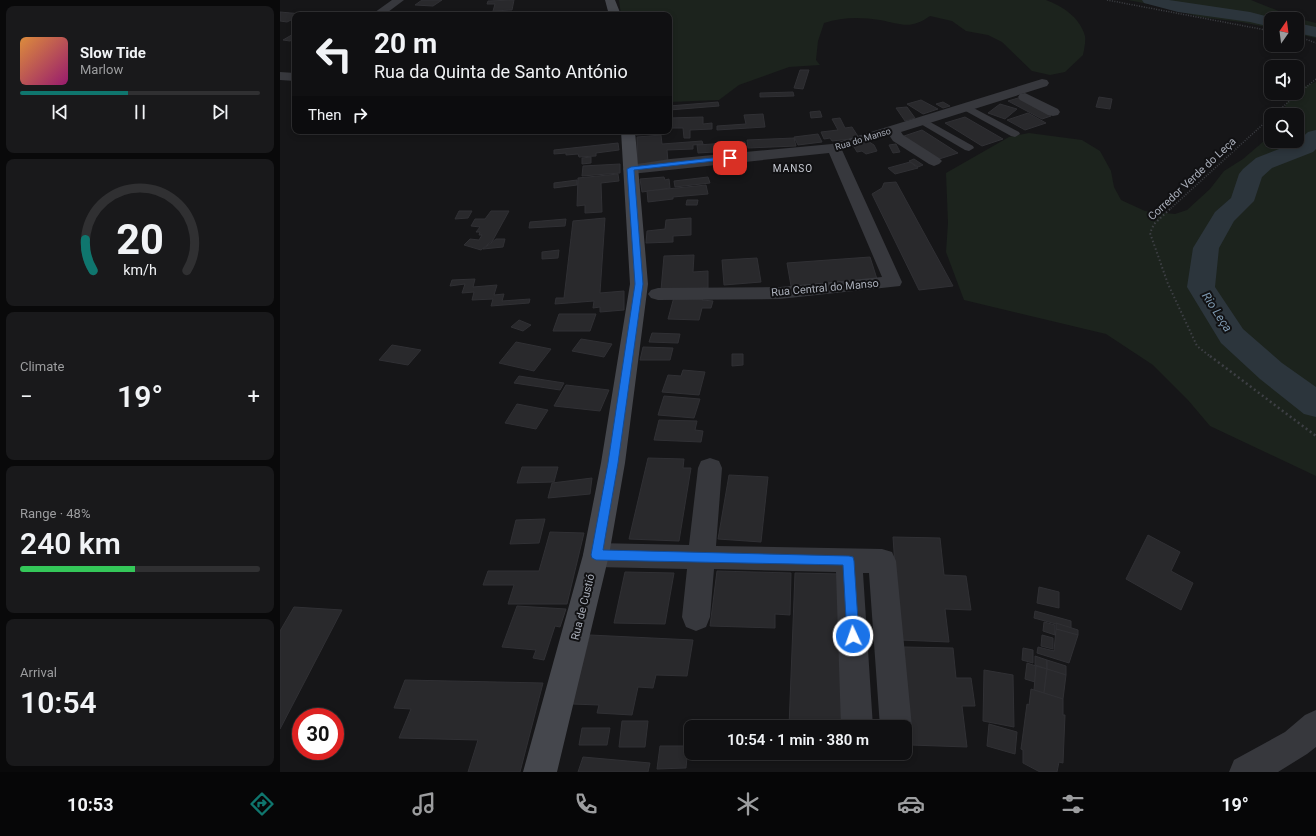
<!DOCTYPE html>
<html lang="en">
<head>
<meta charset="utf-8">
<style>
  body { margin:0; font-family:Roboto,sans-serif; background:#19191b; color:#f1f3f6; height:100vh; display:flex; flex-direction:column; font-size:15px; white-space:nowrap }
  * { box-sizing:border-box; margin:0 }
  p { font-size:13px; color:#9c9d9f }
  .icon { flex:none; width:22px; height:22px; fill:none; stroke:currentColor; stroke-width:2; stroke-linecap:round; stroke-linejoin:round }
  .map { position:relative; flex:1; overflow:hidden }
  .sheet { display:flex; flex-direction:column; gap:6px; padding:6px; background:#09090a; width:280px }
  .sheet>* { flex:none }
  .banner { position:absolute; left:12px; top:12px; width:380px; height:122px; border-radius:8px; box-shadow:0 2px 6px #0003,0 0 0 1px #303032; background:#101012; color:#f1f3f6; overflow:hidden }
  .needle { width:26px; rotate:14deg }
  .controls { position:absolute; left:984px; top:12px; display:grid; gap:8px }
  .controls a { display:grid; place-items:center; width:40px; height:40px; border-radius:8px; background:#101012; box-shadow:0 2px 6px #0003,0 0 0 1px #303032; font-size:20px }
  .speed { position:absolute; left:12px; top:708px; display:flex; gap:8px; font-size:20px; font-weight:700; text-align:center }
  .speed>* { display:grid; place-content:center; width:52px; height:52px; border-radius:50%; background:#101012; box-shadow:0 2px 6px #0003,0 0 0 1px #303032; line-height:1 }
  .speed .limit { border:6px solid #d22; background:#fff; color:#111 }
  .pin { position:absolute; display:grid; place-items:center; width:34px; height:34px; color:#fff; margin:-17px; border-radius:8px; box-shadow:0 2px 6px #0006 }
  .me { position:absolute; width:44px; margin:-22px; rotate:357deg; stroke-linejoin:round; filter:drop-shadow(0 0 3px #0008) }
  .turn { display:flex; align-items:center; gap:14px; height:84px; padding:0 16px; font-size:18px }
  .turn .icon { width:52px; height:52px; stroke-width:2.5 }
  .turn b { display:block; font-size:28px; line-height:34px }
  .then { display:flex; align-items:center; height:38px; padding:0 16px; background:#0003; gap:8px; font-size:15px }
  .big { font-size:30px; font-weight:600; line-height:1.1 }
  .sheet .card { flex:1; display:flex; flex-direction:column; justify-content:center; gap:6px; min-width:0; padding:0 14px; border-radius:8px; background:#19191b }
  .sheet .dial { align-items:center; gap:0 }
  .dial svg { height:104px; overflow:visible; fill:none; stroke:#303032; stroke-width:7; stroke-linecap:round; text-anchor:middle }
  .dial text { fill:#f1f3f6; stroke:none }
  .song { display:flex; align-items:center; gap:12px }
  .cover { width:48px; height:48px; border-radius:6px; background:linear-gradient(135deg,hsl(30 70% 55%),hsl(320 70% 35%)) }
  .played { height:4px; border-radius:2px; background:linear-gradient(90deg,#0f766e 45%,#303032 45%) }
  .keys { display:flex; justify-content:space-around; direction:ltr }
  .heat { display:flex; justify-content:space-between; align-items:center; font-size:22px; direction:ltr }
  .charge { height:6px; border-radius:3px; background:linear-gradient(90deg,#34c759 48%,#303032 0) }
  .trip { position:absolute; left:404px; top:720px; width:228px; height:40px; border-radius:8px; background:#101012; box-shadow:0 2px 6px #0003,0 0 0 1px #303032; font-weight:600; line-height:40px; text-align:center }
  .menu { display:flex; height:64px; justify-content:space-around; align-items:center; background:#060607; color:#9c9d9f }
  .menu .icon { width:28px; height:28px }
  .menu .active { color:#0f766e }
  .menu b { font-size:18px; color:#f1f3f6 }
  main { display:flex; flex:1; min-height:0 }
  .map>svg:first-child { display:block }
  .green { fill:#1c231d }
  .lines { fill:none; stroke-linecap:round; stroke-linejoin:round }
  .river { fill:#2c353c; fill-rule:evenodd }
  .building { fill:#29292c; stroke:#303034 }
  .path-far2 { stroke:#3d3f44; stroke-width:1.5; stroke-dasharray:1 1.5; stroke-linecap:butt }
  .path-far1 { stroke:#3d3f44; stroke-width:2; stroke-dasharray:1.5 2.5; stroke-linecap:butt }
  .path { stroke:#3d3f44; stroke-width:2.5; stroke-dasharray:2 3; stroke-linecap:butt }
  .pedestrian { fill:#37383d; fill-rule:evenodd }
  .minor { fill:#37383d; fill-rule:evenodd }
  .secondary { fill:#45474d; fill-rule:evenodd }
  .route { fill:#1a73e8; stroke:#114b97 }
  .labels { text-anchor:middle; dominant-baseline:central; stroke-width:4; stroke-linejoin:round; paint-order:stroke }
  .far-street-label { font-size:9px; fill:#a8adb8; stroke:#111113 }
  .far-neighbourhood-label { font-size:10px; letter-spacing:1px; fill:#c9ccd4; stroke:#111113 }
  .street-label { font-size:11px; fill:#a8adb8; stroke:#111113 }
  .water-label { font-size:12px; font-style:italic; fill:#7f9bb3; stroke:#111113 }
</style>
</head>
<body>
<main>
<section class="sheet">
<div class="card">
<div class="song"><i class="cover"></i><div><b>Slow Tide</b><p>Marlow</p></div></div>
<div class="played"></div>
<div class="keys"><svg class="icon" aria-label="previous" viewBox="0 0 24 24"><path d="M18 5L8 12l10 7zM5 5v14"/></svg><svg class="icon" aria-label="pause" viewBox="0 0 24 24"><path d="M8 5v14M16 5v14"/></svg><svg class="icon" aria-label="next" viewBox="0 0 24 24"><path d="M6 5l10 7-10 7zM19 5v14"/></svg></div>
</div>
<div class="card dial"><svg viewBox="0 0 100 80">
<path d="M14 69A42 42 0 1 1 86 69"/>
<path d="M14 69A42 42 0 0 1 8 45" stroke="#0f766e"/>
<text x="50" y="56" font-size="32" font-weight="700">20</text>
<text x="50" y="72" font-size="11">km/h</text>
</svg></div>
<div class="card"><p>Climate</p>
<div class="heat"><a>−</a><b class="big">19°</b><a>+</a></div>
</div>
<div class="card"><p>Range · 48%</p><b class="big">240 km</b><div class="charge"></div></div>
<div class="card"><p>Arrival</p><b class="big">10:54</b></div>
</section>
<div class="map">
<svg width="1036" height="772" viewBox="0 0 1036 772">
  <rect width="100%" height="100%" fill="#161618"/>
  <g class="green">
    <path d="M339 0H766C782 6 800 17 805 36 806 41 804 50 803 55L785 72 770 75 752 71 722 42 708 35 686 31 672 21 650 16C630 30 622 24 600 20 581 17 562 17 544 23L538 41 536 60 540 65 509 67 459 85 439 100 389 102V15H341Z"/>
    <polygon points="848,0 971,0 1016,18 1036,23 1036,38 1017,34 1017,19 991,19 991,28 961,22 920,17 884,7"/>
    <polygon points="1036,82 1036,476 930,426 908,400 873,365 826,334 684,300 666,252 668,223 666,173 729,137 749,133 802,140 820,151 831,171 834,187 841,200 865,211 895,214 907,210 930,189 944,171 963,159 991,135 991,141 1017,141 1017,115 1004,115 1005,107 1011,93 1017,93 1017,89"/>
  </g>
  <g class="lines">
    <g class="river">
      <polygon points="862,0 889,0 970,12 997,19 991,19 991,27 970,22 898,12 864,3"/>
      <polygon points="1017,23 1036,27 1036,37 1017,33"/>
      <polygon points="1036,130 1036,149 1033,152 992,168 982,177 974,201 954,221 939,248 935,287 963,329 1002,363 1036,387 1036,417 1024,414 980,379 941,343 907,287 913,248 935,212 951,198 959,174 963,169 976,158 1017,142 1028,132"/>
    </g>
  </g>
  <g class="building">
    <polygon points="142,0 162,0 153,6 135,5"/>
    <polygon points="234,0 232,10 213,11 215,4 207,4 208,1"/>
    <polygon points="0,12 22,14 15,15 15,18 7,22 0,21"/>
    <polygon points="15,33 15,38 10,41 3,40"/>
    <polygon points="520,70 529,70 523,89 514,88"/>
    <polygon points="513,92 514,96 480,97 480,93"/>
    <polygon points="819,97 832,99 830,109 816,107"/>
    <polygon points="738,98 771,116 762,119 728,101"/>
    <polygon points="641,100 658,109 643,114 627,104"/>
    <polygon points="438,102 439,106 389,110 389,106"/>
    <polygon points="663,102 670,106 663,108 656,104"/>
    <polygon points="720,104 737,109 725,119 708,113"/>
    <polygon points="627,107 635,118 625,121 616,108"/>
    <polygon points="540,111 542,117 531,118 530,112"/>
    <polygon points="748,113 766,123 745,130 727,120"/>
    <polygon points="483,114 485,127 437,130 437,126 466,124 464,115"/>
    <polygon points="423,117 423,124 432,123 432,129 410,130 410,138 404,138 403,128 391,128 391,126 389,126 389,118"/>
    <polygon points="685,117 723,139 702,146 665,123"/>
    <polygon points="560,118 565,128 572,127 579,138 552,141 550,138 544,139 541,132 558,130 552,119"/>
    <polygon points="642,130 678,153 656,160 621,137"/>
    <polygon points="356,131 378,131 378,134 356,135"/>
    <polygon points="538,134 542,142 518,145 514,137"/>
    <polygon points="381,135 382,144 422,141 423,144 413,145 413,149 387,150 388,162 357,164 357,137"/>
    <polygon points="514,138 516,146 468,148 467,140"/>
    <polygon points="586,140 594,145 597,151 586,154 582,151 577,152 574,147 581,145 578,142"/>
    <polygon points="465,142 466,150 418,153 417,145"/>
    <polygon points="338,143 339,150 316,153 316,156 299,157 298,154 286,155 286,153 274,154 274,150"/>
    <polygon points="616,144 620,152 613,153 609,145"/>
    <polygon points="311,157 311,163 302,164 302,158"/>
    <polygon points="634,159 643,165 638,167 629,161"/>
    <polygon points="630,162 638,168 615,174 608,168"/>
    <polygon points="340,164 340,173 302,176 303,166"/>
    <polygon points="338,174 339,181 321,183 322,212 305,213 305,205 297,206 298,178"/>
    <polygon points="384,177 385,180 389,179 390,188 362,192 360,179"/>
    <polygon points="428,177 430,183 395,187 394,181"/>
    <polygon points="297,180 297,185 274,188 274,183"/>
    <polygon points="616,182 673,286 639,290 592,194 602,188 604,183"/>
    <polygon points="426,185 428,194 393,197 393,199 368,202 367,191"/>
    <polygon points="407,200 418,200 417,205 406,205"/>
    <polygon points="179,211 192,211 188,218 175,219"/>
    <polygon points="211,211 229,211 213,240 201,250 184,245 190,239 199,240 202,235 199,235 200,232 196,232 200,227 191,226 195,219 205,219"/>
    <polygon points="325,218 320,293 344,291 344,310 320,312 320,307 313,308 314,301 275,304 276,298 284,298 293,221"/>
    <polygon points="411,218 411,235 393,236 393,242 366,243 367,231 385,229 386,220"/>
    <polygon points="286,219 285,226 249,228 250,222"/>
    <polygon points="216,239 225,239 223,247 203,249"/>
    <polygon points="279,250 278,258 262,259 262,252"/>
    <polygon points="414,255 413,272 428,271 428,288 381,290 384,256"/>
    <polygon points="590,257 597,279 511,286 507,263"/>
    <polygon points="477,258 481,282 444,285 442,260"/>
    <polygon points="195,279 193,287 217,285 214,295 224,294 222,301 250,299 249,303 211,306 213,299 192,300 194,292 182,293 185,284 170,286 172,280"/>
    <polygon points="394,297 423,298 422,300 433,301 431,308 422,308 419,320 388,319"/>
    <polygon points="279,314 316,314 310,331 273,331"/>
    <polygon points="239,320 251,325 243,331 231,327"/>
    <polygon points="372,333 400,334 398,343 369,342"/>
    <polygon points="301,339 332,344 324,357 292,351"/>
    <polygon points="236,342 271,349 254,371 219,363"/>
    <polygon points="112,345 141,350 128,365 99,360"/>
    <polygon points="363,347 393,348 390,360 360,360"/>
    <polygon points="452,354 463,354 463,365 452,366"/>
    <polygon points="403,370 425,372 419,395 382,392 388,375 401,376"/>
    <polygon points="239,376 284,383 280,390 234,383"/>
    <polygon points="286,385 329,390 320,411 274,406"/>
    <polygon points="384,396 420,399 414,418 378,415"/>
    <polygon points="237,404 268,410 256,429 225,423"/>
    <polygon points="379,420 417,421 415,430 423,431 421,442 374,440"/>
    <polygon points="368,458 404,459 403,468 411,468 399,541 349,539"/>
    <polygon points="242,467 278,467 274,482 237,483"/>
    <polygon points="449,475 488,477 481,542 438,539"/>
    <polygon points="312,478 310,494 268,498 272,483"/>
    <polygon points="265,519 259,543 230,544 236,520"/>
    <polygon points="270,532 304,533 287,604 228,604 234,585 203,585 208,571 259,571"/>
    <polygon points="868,535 900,552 891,571 913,583 901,610 846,579"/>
    <polygon points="613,537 660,538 664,575 686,576 691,610 665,609 669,642 620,640"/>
    <polygon points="437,571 511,573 510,615 495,614 495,628 430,626"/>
    <polygon points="345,572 394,573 385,624 334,623"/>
    <polygon points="515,573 561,574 562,727 509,727"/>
    <polygon points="759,587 779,592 779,608 757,603"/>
    <polygon points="237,606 286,609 280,627 275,626 264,660 253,658 256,650 222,647"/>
    <polygon points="14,607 62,610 0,729 0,631"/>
    <polygon points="755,611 791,621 791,628 754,618"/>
    <polygon points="764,622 775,625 775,635 763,631"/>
    <polygon points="776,623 798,630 798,635 776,629"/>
    <polygon points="776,629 798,635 789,663 757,653 758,647 774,651"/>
    <polygon points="310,635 413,640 407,676 376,675 373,688 358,687 352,715 317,713 319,705 292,704"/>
    <polygon points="762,635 773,638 773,649 761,646"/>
    <polygon points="624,647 673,648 676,678 691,678 695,706 682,706 687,747 631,745"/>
    <polygon points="743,648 753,650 753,663 742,660"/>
    <polygon points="755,656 767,660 767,669 755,665"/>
    <polygon points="767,660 786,666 786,675 767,669"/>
    <polygon points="747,663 756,666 755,682 745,679"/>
    <polygon points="756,666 767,669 764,693 754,690"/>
    <polygon points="767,669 786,675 783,699 764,693"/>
    <polygon points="704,670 733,675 734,727 703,721"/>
    <polygon points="125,680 263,683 240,772 188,772 198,740 119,738 131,709 114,708"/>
    <polygon points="751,689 783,699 783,715 785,715 783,763 779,762 777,772 760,772 743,763 743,750 741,749 747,704 749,705"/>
    <polygon points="50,712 48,717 24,717 26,713"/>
    <polygon points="342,721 368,721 365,747 339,747"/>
    <polygon points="709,724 737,732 735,754 707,746"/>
    <polygon points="21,725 21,740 15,740"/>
    <polygon points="302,728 330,728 327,745 299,745"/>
    <polygon points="380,746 408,746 406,768 377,769"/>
    <polygon points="303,757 370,763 368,772 298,772"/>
  </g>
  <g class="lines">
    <g class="path-far2">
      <polyline points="827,0 991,31"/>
      <polyline points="1017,36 1036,43"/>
      <polyline points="993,115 1036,79"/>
      <polyline points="889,210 991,117"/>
    </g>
    <polyline class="path-far1" points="890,209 874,224 870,233 888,284 917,346 931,357"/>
    <polyline class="path" points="930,356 1036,436"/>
    <g class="pedestrian">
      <polygon points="686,104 739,132 740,134 735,137 731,136 682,109 681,107"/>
      <polygon points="643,118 693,146 694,148 689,151 685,150 639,123 638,121 639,119"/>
    </g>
    <g class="minor">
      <polygon points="112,0 124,0 104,15 91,15"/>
      <polygon points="0,72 15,73 15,81 0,80"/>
      <polygon points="762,79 767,80 769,83 767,86 621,132 623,135 659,158 662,161 659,164 654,166 649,164 613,141 609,135 562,150 622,282 620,286 500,299 378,300 371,298 368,294 371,290 378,288 500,287 602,277 549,153 351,174 345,172 343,169 345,166 390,159 552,144"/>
      <polygon points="745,93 778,109 780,112 778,115 773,116 768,115 740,100 738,97 740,94"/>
      <polygon points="430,458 439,461 442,468 436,546 602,549 612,552 616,561 632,727 627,738 625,739 625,727 600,727 589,573 583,573 593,727 561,727 556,572 434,569 430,617 426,627 416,631 406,627 402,617 407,569 316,567 306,563 303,555 306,547 316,543 409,545 418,468 421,461"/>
      <polygon points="1036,710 1036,747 1027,754 998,772 949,772 954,760 1005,732 1025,715"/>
    </g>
    <g class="secondary">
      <polygon points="325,0 335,0 341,15 329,15"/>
      <polygon points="341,131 355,131 368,284 345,463 329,555 277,772 243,772 303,555 321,463 350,284"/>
    </g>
  </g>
  <polygon class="route" points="450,156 452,157 452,159 354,170 363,284 338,463 323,550 569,556 573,557 574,561 579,636 577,640 573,642 568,640 567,636 563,565 316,560 312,558 311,555 328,463 355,284 347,169 351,167"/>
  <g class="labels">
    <g class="far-street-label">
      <text transform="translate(583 139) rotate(-17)">Rua do Manso</text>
    </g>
    <g class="far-neighbourhood-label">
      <text x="513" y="168">MANSO</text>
    </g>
    <g class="street-label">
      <text transform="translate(912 179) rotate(-43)">Corredor Verde do Leça</text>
      <text transform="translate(545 288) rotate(-5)">Rua Central do Manso</text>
      <text transform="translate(303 607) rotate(-76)">Rua de Custió</text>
    </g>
    <g class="water-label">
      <text transform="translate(937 312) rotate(57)">Rio Leça</text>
    </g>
  </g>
</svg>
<div class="controls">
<a><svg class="needle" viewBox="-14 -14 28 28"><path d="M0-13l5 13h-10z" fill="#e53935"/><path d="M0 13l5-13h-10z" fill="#9c9d9f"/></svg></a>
<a><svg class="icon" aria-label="sound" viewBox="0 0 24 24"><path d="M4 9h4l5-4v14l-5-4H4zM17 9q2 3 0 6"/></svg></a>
<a><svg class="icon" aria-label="search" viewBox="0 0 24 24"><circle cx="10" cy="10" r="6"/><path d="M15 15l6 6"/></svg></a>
</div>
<div class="speed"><div class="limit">30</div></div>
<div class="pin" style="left:450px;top:158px;background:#d93025"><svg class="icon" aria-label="arrive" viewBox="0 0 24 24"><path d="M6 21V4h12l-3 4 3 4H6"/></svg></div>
<svg class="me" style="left:573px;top:636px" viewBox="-20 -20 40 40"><circle r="17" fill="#1a73e8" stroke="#fff" stroke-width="3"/><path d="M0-11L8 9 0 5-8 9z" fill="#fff"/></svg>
<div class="trip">10:54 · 1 min · 380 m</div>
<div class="banner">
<div class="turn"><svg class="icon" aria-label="left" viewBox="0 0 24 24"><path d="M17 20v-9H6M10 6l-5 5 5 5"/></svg><div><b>20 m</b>Rua da Quinta de Santo António</div></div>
<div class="then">Then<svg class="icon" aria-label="right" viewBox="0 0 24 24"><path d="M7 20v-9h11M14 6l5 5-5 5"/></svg></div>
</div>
</div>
</main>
<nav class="menu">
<b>10:53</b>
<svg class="icon active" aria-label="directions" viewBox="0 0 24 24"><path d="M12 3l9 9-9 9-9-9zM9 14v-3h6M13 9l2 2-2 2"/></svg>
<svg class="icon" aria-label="music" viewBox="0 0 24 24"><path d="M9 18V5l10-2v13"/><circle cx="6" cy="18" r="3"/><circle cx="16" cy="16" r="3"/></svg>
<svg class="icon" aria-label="phone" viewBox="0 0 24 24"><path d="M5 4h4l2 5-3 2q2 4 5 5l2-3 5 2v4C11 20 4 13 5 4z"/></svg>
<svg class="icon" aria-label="climate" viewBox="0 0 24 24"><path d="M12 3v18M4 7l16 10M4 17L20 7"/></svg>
<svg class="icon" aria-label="car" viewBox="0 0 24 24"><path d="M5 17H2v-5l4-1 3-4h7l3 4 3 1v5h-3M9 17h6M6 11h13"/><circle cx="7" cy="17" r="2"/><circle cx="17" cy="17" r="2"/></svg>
<svg class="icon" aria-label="filters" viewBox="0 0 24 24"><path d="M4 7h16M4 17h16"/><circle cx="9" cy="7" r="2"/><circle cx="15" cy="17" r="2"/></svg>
<b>19°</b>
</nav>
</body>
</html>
